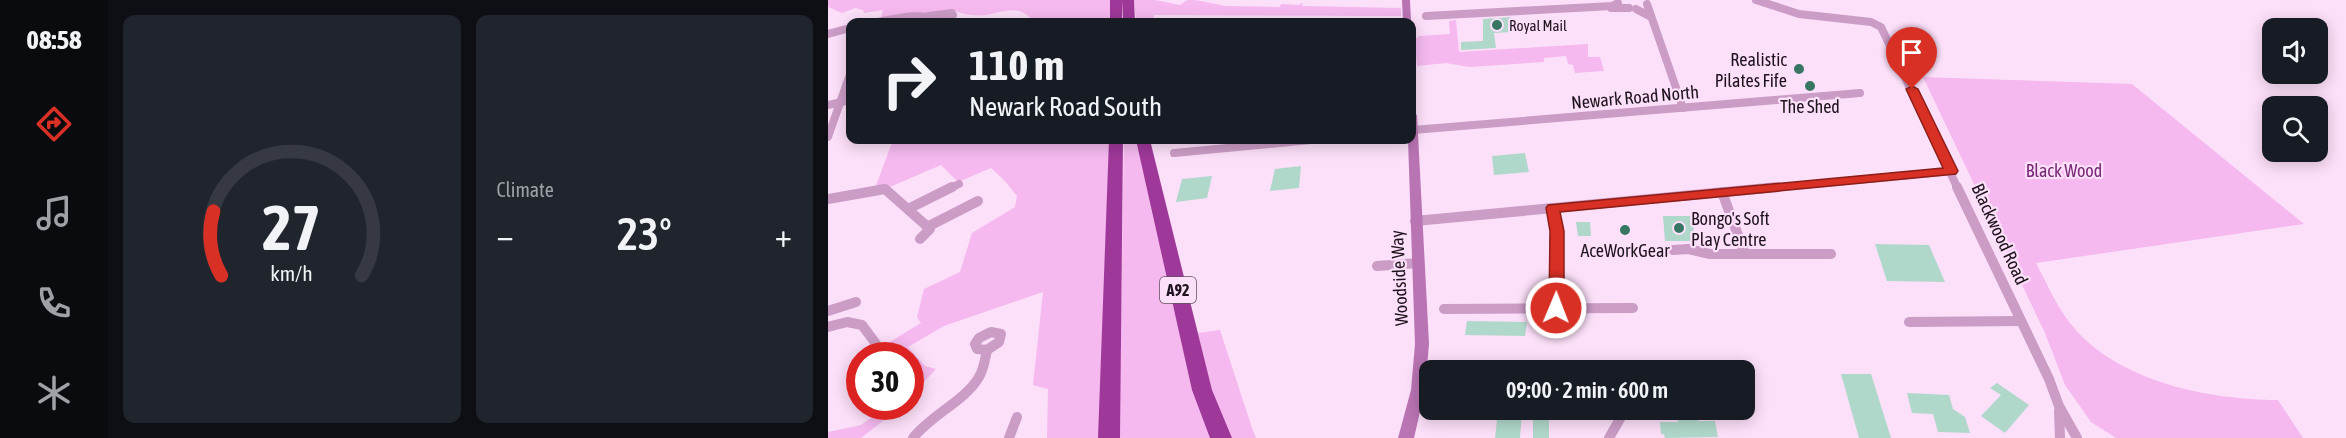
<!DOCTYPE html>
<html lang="en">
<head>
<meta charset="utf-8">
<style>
  body { margin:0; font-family:"Asap Condensed",sans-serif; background:#20242c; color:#f1f3f6; height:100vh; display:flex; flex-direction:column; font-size:22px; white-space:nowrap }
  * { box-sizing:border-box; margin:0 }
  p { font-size:20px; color:#9ea1a6 }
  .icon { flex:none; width:33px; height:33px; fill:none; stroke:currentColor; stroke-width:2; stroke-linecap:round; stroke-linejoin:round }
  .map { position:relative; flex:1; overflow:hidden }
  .sheet { display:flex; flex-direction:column; gap:15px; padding:15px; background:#0d0f14; width:720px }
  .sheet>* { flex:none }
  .banner { position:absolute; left:18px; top:18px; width:570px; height:126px; border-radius:12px; box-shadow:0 3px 15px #0003; background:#171b24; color:#f1f3f6; overflow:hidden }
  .fabs { position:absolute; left:1434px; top:18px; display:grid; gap:12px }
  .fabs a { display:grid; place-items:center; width:66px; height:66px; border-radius:12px; background:#171b24; box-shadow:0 3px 15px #0003; font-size:30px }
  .speed { position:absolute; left:18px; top:342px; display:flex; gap:12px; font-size:30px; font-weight:700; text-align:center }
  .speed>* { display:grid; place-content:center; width:78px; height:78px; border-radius:50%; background:#171b24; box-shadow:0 3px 15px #0003; line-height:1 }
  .speed .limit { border:9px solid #d22; background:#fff; color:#111 }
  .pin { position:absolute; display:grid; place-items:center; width:51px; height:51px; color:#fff; margin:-62px -26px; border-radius:50% 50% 50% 0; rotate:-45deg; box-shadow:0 0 6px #0007 }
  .pin .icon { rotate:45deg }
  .me { position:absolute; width:66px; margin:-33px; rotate:1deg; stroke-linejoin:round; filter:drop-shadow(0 0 4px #0008) }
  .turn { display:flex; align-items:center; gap:21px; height:126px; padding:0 24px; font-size:27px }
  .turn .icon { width:78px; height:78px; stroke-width:2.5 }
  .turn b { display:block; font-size:42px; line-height:51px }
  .big { font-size:45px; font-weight:600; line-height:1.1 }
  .sheet .widget { flex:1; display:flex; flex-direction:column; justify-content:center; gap:9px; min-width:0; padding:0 21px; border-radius:12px; background:#20242c }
  .sheet .dial { align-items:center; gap:0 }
  .dial svg { height:156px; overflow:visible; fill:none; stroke:#363941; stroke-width:7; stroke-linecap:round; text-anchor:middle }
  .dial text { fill:#f1f3f6; stroke:none }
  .heat { display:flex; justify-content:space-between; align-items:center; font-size:33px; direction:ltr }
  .sheet .tiles { flex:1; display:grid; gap:15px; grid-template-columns:repeat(2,1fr) }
  .trip { position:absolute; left:591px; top:360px; width:336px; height:60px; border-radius:12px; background:#171b24; box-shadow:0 3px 15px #0003; font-weight:600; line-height:60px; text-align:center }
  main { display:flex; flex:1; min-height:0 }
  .tab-bar { display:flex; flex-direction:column; width:108px; justify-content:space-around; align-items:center; background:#090b0e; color:#9ea1a6 }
  .tab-bar .icon { width:42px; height:42px }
  .tab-bar .current { color:#d93025 }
  .tab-bar b { font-size:27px; color:#f1f3f6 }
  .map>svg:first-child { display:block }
  .green { fill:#f5b9ef }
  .building { fill:#b0d8ca }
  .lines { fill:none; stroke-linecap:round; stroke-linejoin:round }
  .street-far1 { stroke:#cb9cc6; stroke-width:8 }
  .street { stroke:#cb9cc6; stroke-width:10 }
  .secondary { fill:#b974b3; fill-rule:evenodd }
  .highway { fill:#9e3899; fill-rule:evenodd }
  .route { fill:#d93025; stroke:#8d1f18; stroke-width:1.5 }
  .poi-dot { fill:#387664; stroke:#fcdff9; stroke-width:2 }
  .labels { text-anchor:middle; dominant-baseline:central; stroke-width:4.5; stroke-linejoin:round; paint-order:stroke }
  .far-poi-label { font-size:15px; fill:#1e141d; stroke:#fcdff9; text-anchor:start }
  .shield { fill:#fcdff9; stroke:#61515f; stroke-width:1.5 }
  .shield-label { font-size:16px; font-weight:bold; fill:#1e141d }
  .poi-label { font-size:18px; fill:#1e141d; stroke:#fcdff9 }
  .street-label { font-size:18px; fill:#1e141d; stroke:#fcdff9 }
  .park-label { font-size:18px; fill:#782875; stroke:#fcdff9 }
</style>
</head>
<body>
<main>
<nav class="tab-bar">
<b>08:58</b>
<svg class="icon current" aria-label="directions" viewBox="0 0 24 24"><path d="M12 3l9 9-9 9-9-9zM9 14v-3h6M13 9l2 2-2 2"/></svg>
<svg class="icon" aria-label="music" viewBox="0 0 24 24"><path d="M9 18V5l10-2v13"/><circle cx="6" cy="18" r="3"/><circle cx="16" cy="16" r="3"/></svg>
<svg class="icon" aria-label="phone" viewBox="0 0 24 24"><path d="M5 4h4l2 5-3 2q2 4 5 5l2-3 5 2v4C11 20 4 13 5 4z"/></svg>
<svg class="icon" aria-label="climate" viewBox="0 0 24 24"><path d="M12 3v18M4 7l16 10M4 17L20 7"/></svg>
</nav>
<section class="sheet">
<div class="tiles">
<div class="widget dial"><svg viewBox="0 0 100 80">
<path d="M14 69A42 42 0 1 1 86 69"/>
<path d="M14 69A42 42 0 0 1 10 36" stroke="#d93025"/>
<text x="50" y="56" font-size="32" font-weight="700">27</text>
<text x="50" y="72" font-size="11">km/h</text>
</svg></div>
<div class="widget"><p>Climate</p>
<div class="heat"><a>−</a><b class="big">23°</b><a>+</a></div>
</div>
</div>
</section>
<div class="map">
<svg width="1518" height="438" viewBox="0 0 1518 438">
  <rect width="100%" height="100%" fill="#fcdff9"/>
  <g class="green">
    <path d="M0 0H285L284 22H206C192 3 176 12 158 15 147 16 136 15 125 10L52 20 55 10 36 13 35 10 27 8 14 13 0 7Z"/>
    <polygon points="306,0 327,0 352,5 359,0 367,0 398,6 452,7 453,4 471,5 473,3 475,3 474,6 573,8 573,16 326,15 326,22 308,22"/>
    <polygon points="628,20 631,52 760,44 760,57 772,57 776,71 747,73 745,65 740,64 738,56 716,58 716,62 641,67 618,63 589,66 587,39 592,36 622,34 621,21"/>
    <path d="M1095 77 1304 84 1476 224 1208 263C1218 282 1228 305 1242 323 1287 381 1380 400 1450 400L1475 438H1288L1263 422 1237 385 1217 333Z"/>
    <polygon points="65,140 106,140 109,144 128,140 282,140 275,438 219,438 220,389 205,385 215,292 116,326 80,347 97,366 108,369 83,396 82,356 57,355 52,348 93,323 89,317 96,289 132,272 144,233 187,207 189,196 176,180 163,168 130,182 113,165 57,189 46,191"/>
    <polygon points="296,140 313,140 345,307 382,438 291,438"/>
    <polygon points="392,330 424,428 428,438 403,438 381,386 370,333"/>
    <polygon points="59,407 73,407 33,438 0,438 0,432 33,425"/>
  </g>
  <g class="building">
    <polygon points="683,17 684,32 666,33 668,48 633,50 633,42 655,41 655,19"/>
    <polygon points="697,153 701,172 666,175 664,156"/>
    <polygon points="473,166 471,188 442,191 447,169"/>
    <polygon points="384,176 379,198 348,202 354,179"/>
    <polygon points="835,216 864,216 867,241 837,241"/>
    <polygon points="748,222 762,222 763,236 750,236"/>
    <polygon points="1047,244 1101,245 1117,282 1059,281"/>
    <polygon points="639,321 699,322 697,336 637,335"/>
    <polygon points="1013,374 1043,374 1063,438 1031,438"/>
    <polygon points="1169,383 1201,405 1177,433 1153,416 1173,395 1162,388"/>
    <polygon points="1079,393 1121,395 1125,409 1137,417 1142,433 1110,432 1105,414 1084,413"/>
    <polygon points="692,410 694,411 692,438 667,438 670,411"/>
    <polygon points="721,411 721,438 705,438 705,412"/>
    <polygon points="849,412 869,412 870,421 887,421 890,437 837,438 836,434 833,434 832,422 850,422"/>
  </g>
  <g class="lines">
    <g class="street-far1">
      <polyline points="928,0 971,14 1043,22 1053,27 1130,189"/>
      <polyline points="819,4 855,108"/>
      <polyline points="783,8 801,8"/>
      <polyline points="808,9 823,17"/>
      <polyline points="101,16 124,13 125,15 117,22"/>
      <polyline points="598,16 784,6 790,3"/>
      <path d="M50 22C71 18 93 11 113 22"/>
      <polyline points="0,34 22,28"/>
      <polyline points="0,105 22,100"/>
      <polyline points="585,130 1032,93"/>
      <polyline points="0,137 21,77"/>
      <polyline points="346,153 483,140"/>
      <polyline points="121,189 131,184"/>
      <polyline points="934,189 1124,171"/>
    </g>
    <g class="street">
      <polyline points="1129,187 1221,379 1231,406 1249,438"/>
      <polyline points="894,192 917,254"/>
      <polyline points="0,199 57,189 102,229 92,239"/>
      <polyline points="724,208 729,231 728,308"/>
      <polyline points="80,209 124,187"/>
      <polyline points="587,221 950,187"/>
      <polyline points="99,227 150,201"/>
      <polyline points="845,250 860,249 882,254 1003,254"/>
      <polyline points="549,266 590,263"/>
      <polyline points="616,309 805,308"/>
      <polyline points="0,311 28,302"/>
      <polyline points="1081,322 1193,321"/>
      <polyline points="0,327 19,322 34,325 57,356"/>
      <polygon points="163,332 173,334 171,342 159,350 149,349 147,344 151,338"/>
      <polyline points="592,367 852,367"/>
      <polyline points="1231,411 1232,438"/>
      <path d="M85 438C103 415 137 401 151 377 156 369 157 359 159 350"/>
      <polyline points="181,438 189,417"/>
      <polyline points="781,438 797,410"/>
    </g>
    <g class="secondary">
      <polygon points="574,0 582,0 583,22 575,22"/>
      <polygon points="584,112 589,115 601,344 597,390 586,438 570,438 583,390 587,344 580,140 584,140"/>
    </g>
    <g class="highway">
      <rect x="282" y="0" width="12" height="22"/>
      <polygon points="294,0 306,0 307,22 295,22"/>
      <polygon points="281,140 295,140 292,438 270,438"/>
      <polygon points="308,140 322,140 384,390 404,438 382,438 364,390"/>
    </g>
  </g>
  <polygon class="route" points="1084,86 1090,89 1130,171 1128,174 732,212 736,231 736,308 733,312 723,312 721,308 722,231 718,208 720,205 1115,168 1078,89"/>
  <g class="poi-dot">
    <circle cx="669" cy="25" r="6"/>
    <circle cx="971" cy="69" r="6"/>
    <circle cx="982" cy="86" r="6"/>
    <circle cx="851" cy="228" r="6"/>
    <circle cx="797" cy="230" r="6"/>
  </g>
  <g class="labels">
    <g class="far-poi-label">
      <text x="681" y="25">Royal Mail</text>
    </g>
    <rect class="shield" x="332" y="277" width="36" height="26" rx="4.5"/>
    <g class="shield-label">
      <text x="350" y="290">A92</text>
    </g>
    <g class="poi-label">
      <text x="959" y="59" text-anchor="end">Realistic<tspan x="959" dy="21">Pilates Fife</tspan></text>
      <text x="982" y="106">The Shed</text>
      <text x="863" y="218" text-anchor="start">Bongo's Soft<tspan x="863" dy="21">Play Centre</tspan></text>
      <text x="797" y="250">AceWorkGear</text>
    </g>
    <g class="street-label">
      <text transform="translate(807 97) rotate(-5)">Newark Road North</text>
      <text transform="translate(1172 234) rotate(65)">Blackwood Road</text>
      <text transform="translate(571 278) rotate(-93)">Woodside Way</text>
    </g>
    <g class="park-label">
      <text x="1236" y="170">Black Wood</text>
    </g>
  </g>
</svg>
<div class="fabs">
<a><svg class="icon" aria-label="sound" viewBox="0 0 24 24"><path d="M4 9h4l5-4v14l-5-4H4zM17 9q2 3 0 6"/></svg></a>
<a><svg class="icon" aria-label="search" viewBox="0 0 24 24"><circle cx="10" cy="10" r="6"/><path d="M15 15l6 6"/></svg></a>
</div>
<div class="speed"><div class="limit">30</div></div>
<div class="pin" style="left:1084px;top:89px;background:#d93025"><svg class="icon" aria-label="arrive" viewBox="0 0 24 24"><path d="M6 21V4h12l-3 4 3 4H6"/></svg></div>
<svg class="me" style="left:728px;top:308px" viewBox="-20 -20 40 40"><circle r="17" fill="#d93025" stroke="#fff" stroke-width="3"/><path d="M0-11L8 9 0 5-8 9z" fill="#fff"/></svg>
<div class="trip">09:00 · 2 min · 600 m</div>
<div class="banner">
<div class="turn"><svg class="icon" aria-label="right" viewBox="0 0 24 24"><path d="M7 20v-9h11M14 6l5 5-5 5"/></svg><div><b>110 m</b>Newark Road South</div></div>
</div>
</div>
</main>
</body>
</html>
